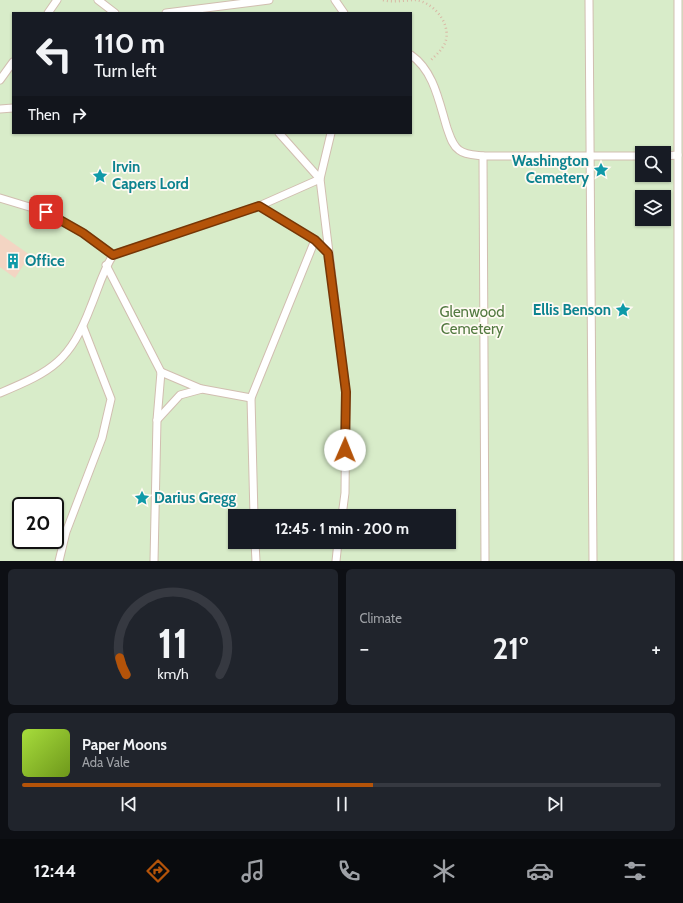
<!DOCTYPE html>
<html lang="en">
<head>
<meta charset="utf-8">
<style>
  body { margin:0; font-family:Cabin,sans-serif; background:#20242c; color:#f1f3f6; height:100vh; display:flex; flex-direction:column; font-size:15px; white-space:nowrap }
  * { box-sizing:border-box; margin:0 }
  p { font-size:13px; color:#9ea1a6 }
  .icon { flex:none; width:22px; height:22px; fill:none; stroke:currentColor; stroke-width:2; stroke-linecap:round; stroke-linejoin:round }
  .map { position:relative; height:561px; overflow:hidden }
  .panel { display:flex; flex-direction:column; gap:8px; padding:8px; background:#0d0f14; flex:1 }
  .panel>* { flex:none }
  .guide { position:absolute; left:12px; top:12px; width:400px; height:122px; border-radius:0px; box-shadow:0 1px 3px #0004; background:#171b24; color:#f1f3f6; overflow:hidden }
  .buttons { position:absolute; left:635px; top:146px; display:grid; gap:8px }
  .buttons a { display:grid; place-items:center; width:36px; height:36px; border-radius:0px; background:#171b24; box-shadow:0 1px 3px #0004; font-size:20px }
  .speed { position:absolute; left:12px; top:497px; display:flex; gap:8px; font-size:20px; font-weight:700; text-align:center }
  .speed>* { display:grid; place-content:center; width:52px; height:52px; border-radius:50%; background:#171b24; box-shadow:0 1px 3px #0004; line-height:1 }
  .speed .limit { border:2px solid #111; border-radius:6px; background:#fff; color:#111 }
  .pin { position:absolute; display:grid; place-items:center; width:34px; height:34px; color:#fff; margin:-17px; border-radius:8px; box-shadow:0 2px 6px #0006 }
  .me { position:absolute; width:44px; margin:-22px; rotate:1deg; stroke-linejoin:round; filter:drop-shadow(0 0 3px #0008) }
  .turn { display:flex; align-items:center; gap:14px; height:84px; padding:0 16px; font-size:18px }
  .turn .icon { width:52px; height:52px; stroke-width:2.5 }
  .turn b { display:block; font-size:28px; line-height:34px }
  .then { display:flex; align-items:center; height:38px; padding:0 16px; background:#0003; gap:8px; font-size:15px }
  .big { font-size:30px; font-weight:700; line-height:1.1 }
  .panel .widget { flex:1; display:flex; flex-direction:column; justify-content:center; gap:6px; min-width:0; padding:0 14px; border-radius:6px; background:#20242c }
  .panel .dial { align-items:center; gap:0 }
  .dial svg { height:104px; overflow:visible; fill:none; stroke:#363941; stroke-width:7; stroke-linecap:round; text-anchor:middle }
  .dial text { fill:#f1f3f6; stroke:none }
  .song { display:flex; align-items:center; gap:12px }
  .cover { width:48px; height:48px; border-radius:6px; background:linear-gradient(135deg,hsl(80 70% 55%),hsl(80 70% 35%)) }
  .played { height:4px; border-radius:2px; background:linear-gradient(90deg,#b45309 55%,#363941 55%) }
  .keys { display:flex; justify-content:space-around; direction:ltr }
  .heat { display:flex; justify-content:space-between; align-items:center; font-size:22px; direction:ltr }
  .panel .tiles { flex:1; display:grid; gap:8px; grid-template-columns:1fr 1fr }
  .widget:last-child { grid-column:span 2 }
  .trip { position:absolute; left:228px; top:509px; width:228px; height:40px; border-radius:0px; background:#171b24; box-shadow:0 1px 3px #0004; font-weight:700; line-height:40px; text-align:center }
  .menu { display:flex; height:64px; justify-content:space-around; align-items:center; background:#090b0e; color:#9ea1a6 }
  .menu .icon { width:28px; height:28px }
  .menu .active { color:#b45309 }
  .menu b { font-size:18px; color:#f1f3f6 }
  .map>svg:first-child { display:block }
  .green { fill:#d8ecc9; fill-rule:evenodd }
  .building { fill:#f3d5c3 }
  .lines { fill:none; stroke-linecap:round; stroke-linejoin:round }
  .service-casing { stroke:#d1beb0; stroke-width:9 }
  .path { stroke:#d9b8a5; stroke-width:2.5; stroke-dasharray:1 3; stroke-linecap:butt }
  .service { stroke:#fff; stroke-width:7 }
  .route-casing { stroke:#753606; stroke-width:10 }
  .route { stroke:#b45309; stroke-width:7 }
  .labels { text-anchor:middle; dominant-baseline:central; stroke-width:3.5; stroke-linejoin:round; paint-order:stroke }
  .culture-label { font-size:15px; font-weight:bold; fill:#0d838f; stroke:#fffaf3; text-anchor:start }
  .park-label { font-size:15px; fill:#537a41; stroke:#fffaf3 }
</style>
</head>
<body>
<div class="map">
<svg width="683" height="561" viewBox="0 0 683 561">
  <rect width="100%" height="100%" fill="#fdf6ec"/>
  <path class="green" d="M0 0H683V561H0ZM13 13H411V133H13ZM642 153H664V175H642ZM642 197H664V219H642ZM21 506H55V540H21ZM235 516H449V542H235Z"/>
  <polygon class="building" points="0,234 30,255 15,278 0,267"/>
  <g class="lines">
    <g class="service-casing">
      <g id="service">
        <polyline points="98,0 115,13"/>
        <polyline points="335,0 344,13"/>
        <polyline points="589,0 593,561"/>
        <polyline points="678,0 678,561"/>
        <polyline points="48,13 57,0"/>
        <polyline points="166,13 269,0"/>
        <path d="M411 55C434 71 439 102 447 128 450 136 452 145 459 150 465 155 475 155 483 156"/>
        <polyline points="0,80 13,62"/>
        <polyline points="0,109 13,108"/>
        <polyline points="279,133 320,179 346,392 345,493 342,516"/>
        <polyline points="664,156 678,155"/>
        <polyline points="0,198 46,212 83,233 113,255"/>
        <polyline points="259,206 315,240 328,253"/>
        <polyline points="106,265 161,372 157,420 154,561"/>
        <polyline points="161,372 201,389"/>
        <path d="M0 393C53 371 70 361 91 306 98 289 103 271 113 255L259 206 320 179 331 133"/>
        <polyline points="157,420 180,395 202,389 251,398"/>
        <polyline points="254,516 251,398 315,240"/>
        <polyline points="255,542 256,561"/>
        <polyline points="59,561 66,532 102,438 111,399 83,327"/>
        <polyline points="336,561 338,542"/>
        <polyline points="485,561 483,156 642,156"/>
      </g>
    </g>
    <path class="path" d="M383 0C393 3 405 0 416 0 435 3 452 25 445 43 442 50 436 55 431 60"/>
    <use href="#service" class="service"/>
  </g>
  <g class="lines">
    <g class="route-casing">
      <polyline id="route" points="46,212 83,233 113,255 259,206 315,240 328,253 346,392 345,450"/>
    </g>
    <use href="#route" class="route"/>
  </g>
  <defs>
    <g id="sight-bare" transform="scale(1.2)"><path d="M0-6L1.8-2.2L6-1.7L2.9 1.2L3.7 5.4L0 3.3L-3.7 5.4L-2.9 1.2L-6-1.7L-1.8-2.2Z" fill="#0f9aa8" stroke="#fffaf3" stroke-width="2.5" paint-order="stroke"/></g>
    <g id="building-bare" transform="scale(1.2)"><path d="M-4-6H4V6H1V3H-1V6H-4ZM-2.5-4.3h1.7v1.8h-1.7ZM.8-4.3h1.7v1.8H.8ZM-2.5-1h1.7V.8h-1.7ZM.8-1h1.7V.8H.8Z" fill="#0f9aa8" stroke="#fffaf3" stroke-width="2.5" paint-order="stroke"/></g>
  </defs>
  <g fill-rule="evenodd">
    <use href="#sight-bare" x="601" y="170"/>
    <use href="#sight-bare" x="100" y="176"/>
    <use href="#building-bare" x="13" y="261"/>
    <use href="#sight-bare" x="623" y="310"/>
    <use href="#sight-bare" x="142" y="498"/>
  </g>
  <g class="labels">
    <g class="culture-label">
      <text x="589" y="161" text-anchor="end">Washington<tspan x="589" dy="17">Cemetery</tspan></text>
      <text x="112" y="167">Irvin<tspan x="112" dy="17">Capers Lord</tspan></text>
      <text x="25" y="261">Office</text>
      <text x="611" y="310" text-anchor="end">Ellis Benson</text>
      <text x="154" y="498">Darius Gregg</text>
    </g>
    <g class="park-label">
      <text x="472" y="312">Glenwood<tspan x="472" dy="17">Cemetery</tspan></text>
    </g>
  </g>
</svg>
<div class="buttons">
<a><svg class="icon" aria-label="search" viewBox="0 0 24 24"><circle cx="10" cy="10" r="6"/><path d="M15 15l6 6"/></svg></a>
<a><svg class="icon" aria-label="layers" viewBox="0 0 24 24"><path d="M12 4l9 5-9 5-9-5zM3 14l9 5 9-5"/></svg></a>
</div>
<div class="speed"><div class="limit">20</div></div>
<div class="pin" style="left:46px;top:212px;background:#d93025"><svg class="icon" aria-label="arrive" viewBox="0 0 24 24"><path d="M6 21V4h12l-3 4 3 4H6"/></svg></div>
<svg class="me" style="left:345px;top:450px" viewBox="-20 -20 40 40"><circle r="19" fill="#fff"/><path d="M0-13L10 11 0 6-10 11z" fill="#b45309"/></svg>
<div class="trip">12:45 · 1 min · 200 m</div>
<div class="guide">
<div class="turn"><svg class="icon" aria-label="left" viewBox="0 0 24 24"><path d="M17 20v-9H6M10 6l-5 5 5 5"/></svg><div><b>110 m</b>Turn left</div></div>
<div class="then">Then<svg class="icon" aria-label="right" viewBox="0 0 24 24"><path d="M7 20v-9h11M14 6l5 5-5 5"/></svg></div>
</div>
</div>
<section class="panel">
<div class="tiles">
<div class="widget dial"><svg viewBox="0 0 100 80">
<path d="M14 69A42 42 0 1 1 86 69"/>
<path d="M14 69A42 42 0 0 1 9 56" stroke="#b45309"/>
<text x="50" y="56" font-size="32" font-weight="700">11</text>
<text x="50" y="72" font-size="11">km/h</text>
</svg></div>
<div class="widget"><p>Climate</p>
<div class="heat"><a>−</a><b class="big">21°</b><a>+</a></div>
</div>
<div class="widget">
<div class="song"><i class="cover"></i><div><b>Paper Moons</b><p>Ada Vale</p></div></div>
<div class="played"></div>
<div class="keys"><svg class="icon" aria-label="previous" viewBox="0 0 24 24"><path d="M18 5L8 12l10 7zM5 5v14"/></svg><svg class="icon" aria-label="pause" viewBox="0 0 24 24"><path d="M8 5v14M16 5v14"/></svg><svg class="icon" aria-label="next" viewBox="0 0 24 24"><path d="M6 5l10 7-10 7zM19 5v14"/></svg></div>
</div>
</div>
</section>
<nav class="menu">
<b>12:44</b>
<svg class="icon active" aria-label="directions" viewBox="0 0 24 24"><path d="M12 3l9 9-9 9-9-9zM9 14v-3h6M13 9l2 2-2 2"/></svg>
<svg class="icon" aria-label="music" viewBox="0 0 24 24"><path d="M9 18V5l10-2v13"/><circle cx="6" cy="18" r="3"/><circle cx="16" cy="16" r="3"/></svg>
<svg class="icon" aria-label="phone" viewBox="0 0 24 24"><path d="M5 4h4l2 5-3 2q2 4 5 5l2-3 5 2v4C11 20 4 13 5 4z"/></svg>
<svg class="icon" aria-label="climate" viewBox="0 0 24 24"><path d="M12 3v18M4 7l16 10M4 17L20 7"/></svg>
<svg class="icon" aria-label="car" viewBox="0 0 24 24"><path d="M5 17H2v-5l4-1 3-4h7l3 4 3 1v5h-3M9 17h6M6 11h13"/><circle cx="7" cy="17" r="2"/><circle cx="17" cy="17" r="2"/></svg>
<svg class="icon" aria-label="filters" viewBox="0 0 24 24"><path d="M4 7h16M4 17h16"/><circle cx="9" cy="7" r="2"/><circle cx="15" cy="17" r="2"/></svg>
</nav>
</body>
</html>
